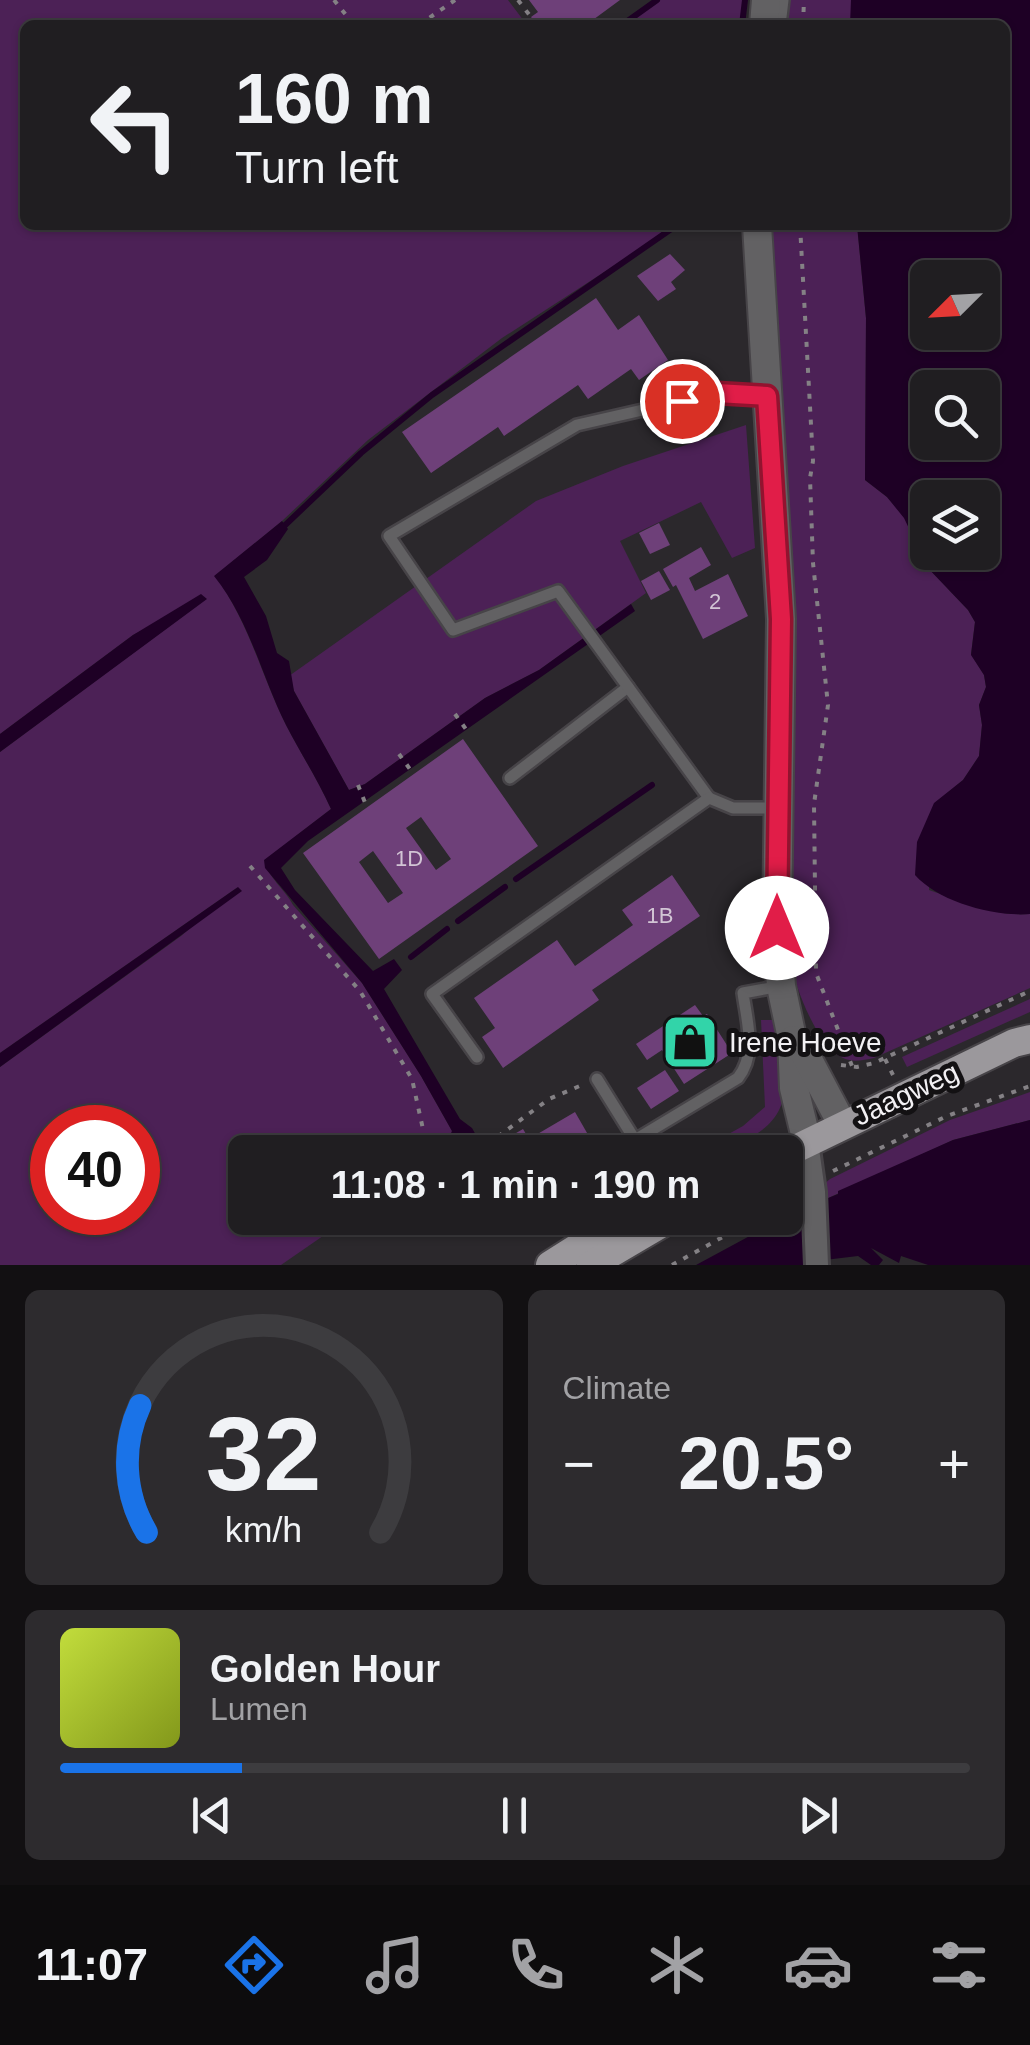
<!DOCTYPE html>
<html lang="en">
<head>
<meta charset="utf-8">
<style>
  body { margin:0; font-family:Arial,sans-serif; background:#2d2b2e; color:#f1f3f6; height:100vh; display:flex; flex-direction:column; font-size:38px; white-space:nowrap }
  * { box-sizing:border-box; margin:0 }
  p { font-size:32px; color:#a2a2a5 }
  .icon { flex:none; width:55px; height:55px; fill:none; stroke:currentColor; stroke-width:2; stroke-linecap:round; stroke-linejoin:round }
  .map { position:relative; height:1265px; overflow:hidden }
  .drawer { display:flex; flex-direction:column; gap:25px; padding:25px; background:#121012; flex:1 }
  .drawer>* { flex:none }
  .banner { position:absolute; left:20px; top:20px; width:990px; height:210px; border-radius:15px; box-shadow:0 2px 8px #0004,0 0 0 2px #3d3c3f; background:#201e21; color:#f1f3f6; overflow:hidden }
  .needle { width:65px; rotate:246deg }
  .tools { position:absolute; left:910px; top:260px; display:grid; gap:20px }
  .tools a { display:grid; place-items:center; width:90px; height:90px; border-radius:15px; background:#201e21; box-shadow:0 2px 8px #0004,0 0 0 2px #3d3c3f; font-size:50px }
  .speed { position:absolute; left:30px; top:1105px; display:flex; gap:20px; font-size:50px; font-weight:700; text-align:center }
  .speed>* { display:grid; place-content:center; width:130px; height:130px; border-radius:50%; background:#201e21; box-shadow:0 2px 8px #0004,0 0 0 2px #3d3c3f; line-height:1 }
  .speed .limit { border:15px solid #d22; background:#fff; color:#111 }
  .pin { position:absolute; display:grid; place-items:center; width:85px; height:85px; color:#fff; margin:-42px; border:5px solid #fff; border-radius:50%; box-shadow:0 2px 10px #0007 }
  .me { position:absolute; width:110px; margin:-55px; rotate:0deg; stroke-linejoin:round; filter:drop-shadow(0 0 8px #0008) }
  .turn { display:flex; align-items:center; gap:35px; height:210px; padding:0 50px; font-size:45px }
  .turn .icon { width:130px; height:130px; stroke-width:2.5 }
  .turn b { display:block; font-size:70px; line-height:85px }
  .big { font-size:75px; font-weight:700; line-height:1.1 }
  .drawer .tile { flex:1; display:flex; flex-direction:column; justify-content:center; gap:15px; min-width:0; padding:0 35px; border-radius:15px; background:#2d2b2e }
  .drawer .dial { align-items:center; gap:0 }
  .dial svg { height:260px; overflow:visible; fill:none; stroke:#3d3c3f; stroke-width:7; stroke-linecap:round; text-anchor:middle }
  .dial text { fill:#f1f3f6; stroke:none }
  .song { display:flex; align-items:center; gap:30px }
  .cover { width:120px; height:120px; border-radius:15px; background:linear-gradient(135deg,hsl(70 70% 55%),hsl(70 70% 35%)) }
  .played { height:10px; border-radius:5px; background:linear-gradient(90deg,#1a73e8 20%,#3d3c3f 20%) }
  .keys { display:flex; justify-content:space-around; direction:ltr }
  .heat { display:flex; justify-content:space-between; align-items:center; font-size:55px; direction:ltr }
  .drawer .tiles { flex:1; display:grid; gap:25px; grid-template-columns:1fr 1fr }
  .tile:last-child { grid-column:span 2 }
  .trip { position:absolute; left:228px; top:1135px; width:575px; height:100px; border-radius:15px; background:#201e21; box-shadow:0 2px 8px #0004,0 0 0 2px #3d3c3f; font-weight:700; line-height:100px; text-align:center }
  .dock { display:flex; height:160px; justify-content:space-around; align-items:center; background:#0d0c0d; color:#a2a2a5 }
  .dock .icon { width:70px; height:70px }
  .dock .selected { color:#1a73e8 }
  .dock b { font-size:45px; color:#f1f3f6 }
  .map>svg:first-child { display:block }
  .green { fill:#4c2156; fill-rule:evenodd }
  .water { fill:#1e0025; fill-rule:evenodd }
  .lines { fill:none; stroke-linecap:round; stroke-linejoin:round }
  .stream { stroke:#1e0025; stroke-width:6 }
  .building { fill:#6e4079; fill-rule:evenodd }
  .service-casing { stroke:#474448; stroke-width:16 }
  .minor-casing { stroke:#474448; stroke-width:28 }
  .tertiary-casing { stroke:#474448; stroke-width:32 }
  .primary-casing { stroke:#474448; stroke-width:32 }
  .path { stroke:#848185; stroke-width:4; stroke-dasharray:5 8; stroke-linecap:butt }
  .service { stroke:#626163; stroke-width:11 }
  .minor { stroke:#626163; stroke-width:22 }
  .tertiary { stroke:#626163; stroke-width:28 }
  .primary { stroke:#9b989c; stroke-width:28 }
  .route-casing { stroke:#92132f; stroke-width:25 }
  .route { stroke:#e11d48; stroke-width:18 }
  .labels { text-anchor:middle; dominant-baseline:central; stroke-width:10; stroke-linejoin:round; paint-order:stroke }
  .number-label { font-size:22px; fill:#d2c5d5 }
  .poi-label { font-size:28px; fill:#f3f1f4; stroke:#131113; text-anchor:start }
  .street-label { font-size:28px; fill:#f3f1f4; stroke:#131113 }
</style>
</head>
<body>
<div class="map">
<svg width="1030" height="1265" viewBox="0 0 1030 1265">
  <rect width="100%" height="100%" fill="#2b282c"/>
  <g class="green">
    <path d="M0 0H508L527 25H25V225H677L502 338 368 440 282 521 215 576C249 622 261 675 286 725 301 754 318 780 331 809L265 860C266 876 286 890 293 905L362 983 421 1076 452 1131 444 1152H245V1218H349L281 1265H0V1067L181 936 238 887 0 1053V752L206 599 133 635 0 734ZM52 1128H138V1212H52Z"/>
    <polygon points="657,0 745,0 743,25 622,25"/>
    <polygon points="788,0 852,0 851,25 785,25"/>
    <path d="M766 225H857L866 318 865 480 887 497 905 518 928 568 968 610 975 622 971 654 984 675 986 687 979 705 982 725 979 756 963 780 934 804 929 890C961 901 995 917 1030 914V988L874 1058C864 1060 853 1063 843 1058 817 1047 795 986 790 961Z"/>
    <polygon points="746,425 755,548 732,558 701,502 620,541 646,593 539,670 485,698 365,784 349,790 294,691 289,676 536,501 623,466"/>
    <polygon points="1030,999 1030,1012 907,1067 902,1057"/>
    <path d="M761 1020H775C782 1065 801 1106 755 1135 734 1148 720 1152 696 1152L743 1126 765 1107Z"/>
    <polygon points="1030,1092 1030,1120 953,1140 824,1200 823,1185 830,1179 950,1120"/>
  </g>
  <g class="water">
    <path d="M851 0H1030V914C994 917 939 902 915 875L917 842 934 803 963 780 979 756 982 725 979 705 986 687 984 675 971 655 975 622 968 610 928 568 904 518 887 497 865 480 866 318 857 225H1005V25H850ZM928 278H982V332H928ZM928 388H982V442H928ZM928 498H982V552H928Z"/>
    <path d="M282 521 288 529 267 560 244 577 266 616 277 653 289 661 294 691 349 790 365 784 485 698 539 670 631 604 635 611 308 841 281 868 295 890 373 971 394 959 402 970 384 989 460 1119 472 1128 477 1137 452 1152H444L452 1131 421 1076 362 983 265 868 264 860 331 809C318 780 301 754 286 725 261 675 250 621 214 576Z"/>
    <polygon points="201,594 207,599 0,752 0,734 133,635"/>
    <polygon points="238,887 242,891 0,1067 0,1053"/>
    <polygon points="1030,1120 1030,1265 928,1265 901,1256 899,1263 871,1248 883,1260 879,1265 871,1265 858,1256 808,1262 804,1265 696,1265 794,1212 838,1194 838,1191 953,1140"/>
  </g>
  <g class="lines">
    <g class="stream">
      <polyline points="622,25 657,0"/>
      <polyline points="742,25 745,0"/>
      <polyline points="280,530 361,453 432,395 677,225"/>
      <polyline points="516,879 652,785"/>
      <polyline points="458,921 505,887"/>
      <polyline points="411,957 447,929"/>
    </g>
  </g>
  <g class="building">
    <polygon points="529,0 620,0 586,25 537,25 531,17 538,12"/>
    <polygon points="670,254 685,270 671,282 676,289 658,301 637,276"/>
    <polygon points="596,298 618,330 639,315 668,360 639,380 631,369 588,399 578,385 504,436 498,427 431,473 402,432"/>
    <polygon points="659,523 670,545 650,554 639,533"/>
    <polygon points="701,547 711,565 689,578 695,591 728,574 748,616 703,639 676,585 673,587 663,569"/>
    <polygon points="659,571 670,590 651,600 641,581"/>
    <path d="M463 739 538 846 379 959 303 853ZM421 817 451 859 436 870 406 828ZM373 851 403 893 388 903 359 862Z"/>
    <polygon points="672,875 700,916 592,990 599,1000 503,1068 482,1037 495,1028 474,998 557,940 575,966 633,925 622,910"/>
    <polygon points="695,1005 703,1016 707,1014 732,1053 684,1084 662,1050 647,1060 636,1044"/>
    <polygon points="665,1070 679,1091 651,1109 637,1088"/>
    <polygon points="575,1112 598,1152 502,1152 497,1144 523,1129 529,1139"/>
  </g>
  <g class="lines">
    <g class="service-casing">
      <g id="service">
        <polyline points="780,25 783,0"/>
        <polyline points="510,778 628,687"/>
        <polyline points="709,798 558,591 453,630 389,536 577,425 717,393 765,395"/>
        <polyline points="477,1057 432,994 709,798 733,808 776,808"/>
        <path d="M597 1079 635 1140 738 1078C757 1054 747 1022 743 993L781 986"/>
      </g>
    </g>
    <g class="minor-casing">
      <polyline id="minor" points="807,1142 814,1192 817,1265"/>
    </g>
    <g class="tertiary-casing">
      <g id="tertiary">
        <polyline points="764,25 766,0"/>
        <polyline points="757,225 781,619 777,929 781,986 792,1038 794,1088 807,1142"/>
        <polyline points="793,1040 804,1052 842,1124"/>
      </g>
    </g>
    <g class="primary-casing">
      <g id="primary">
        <polyline points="785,1154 1014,1043 1030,1039"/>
        <polyline points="550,1265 580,1246 651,1229"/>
        <polyline points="591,1265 671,1218"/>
      </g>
    </g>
    <g class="path">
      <polyline points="334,0 354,25"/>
      <polyline points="518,0 537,25"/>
      <polyline points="419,25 455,0"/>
      <polyline points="803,25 804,0"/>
      <polyline points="800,225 813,461 810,478 813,563 828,705 814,804 816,973 852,1066"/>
      <polyline points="455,714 468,732"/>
      <polyline points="399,754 412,772"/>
      <polyline points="358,785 366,805"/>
      <polyline points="250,866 360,991 412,1079 428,1152"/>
      <polyline points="885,1059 893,1075"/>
      <polyline points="841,1065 857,1067 874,1063 1030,991"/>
      <polyline points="477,1152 549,1099 582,1085"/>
      <polyline points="833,1171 947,1116 1030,1086"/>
      <polyline points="672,1265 757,1218"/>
    </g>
    <use href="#service" class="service"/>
    <use href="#minor" class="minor"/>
    <use href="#tertiary" class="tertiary"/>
    <use href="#primary" class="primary"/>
  </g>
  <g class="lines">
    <g class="route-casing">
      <polyline id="route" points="682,401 717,393 767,396 781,619 777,928"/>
    </g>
    <use href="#route" class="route"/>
  </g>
  <defs>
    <g id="shop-square" transform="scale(2.875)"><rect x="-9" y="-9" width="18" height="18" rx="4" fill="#32d4a9" stroke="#131113"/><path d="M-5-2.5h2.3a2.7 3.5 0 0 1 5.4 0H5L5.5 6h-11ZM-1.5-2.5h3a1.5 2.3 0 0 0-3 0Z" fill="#111"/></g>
  </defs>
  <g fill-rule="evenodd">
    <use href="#shop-square" x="690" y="1042"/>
  </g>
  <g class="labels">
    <g class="number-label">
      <text x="715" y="601">2</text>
      <text x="409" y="858">1D</text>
      <text x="660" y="915">1B</text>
    </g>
    <g class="poi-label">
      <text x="729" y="1042">Irene Hoeve</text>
    </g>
    <g class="street-label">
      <text transform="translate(906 1094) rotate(-25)">Jaagweg</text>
    </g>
  </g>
</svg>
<div class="tools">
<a><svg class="needle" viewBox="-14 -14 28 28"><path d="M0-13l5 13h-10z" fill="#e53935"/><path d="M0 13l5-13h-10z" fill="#a2a2a5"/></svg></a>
<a><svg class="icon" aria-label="search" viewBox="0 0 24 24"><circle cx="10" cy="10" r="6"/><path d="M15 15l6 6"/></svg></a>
<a><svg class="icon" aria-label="layers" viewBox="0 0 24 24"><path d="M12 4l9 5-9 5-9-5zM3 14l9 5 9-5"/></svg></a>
</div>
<div class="speed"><div class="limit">40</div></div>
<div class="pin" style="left:682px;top:401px;background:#d93025"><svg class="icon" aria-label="arrive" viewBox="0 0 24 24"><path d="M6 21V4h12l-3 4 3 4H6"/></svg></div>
<svg class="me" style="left:777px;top:928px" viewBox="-20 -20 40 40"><circle r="19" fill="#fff"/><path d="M0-13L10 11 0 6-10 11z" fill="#e11d48"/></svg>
<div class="trip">11:08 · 1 min · 190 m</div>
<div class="banner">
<div class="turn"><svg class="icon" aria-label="left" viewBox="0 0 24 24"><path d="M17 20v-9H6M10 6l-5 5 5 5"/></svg><div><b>160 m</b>Turn left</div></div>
</div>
</div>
<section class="drawer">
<div class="tiles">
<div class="tile dial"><svg viewBox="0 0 100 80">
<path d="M14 69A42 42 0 1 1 86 69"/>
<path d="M14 69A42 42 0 0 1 12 30" stroke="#1a73e8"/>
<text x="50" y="56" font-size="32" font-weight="700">32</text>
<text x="50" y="72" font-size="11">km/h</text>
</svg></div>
<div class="tile"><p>Climate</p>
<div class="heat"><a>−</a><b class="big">20.5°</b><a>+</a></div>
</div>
<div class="tile">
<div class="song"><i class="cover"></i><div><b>Golden Hour</b><p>Lumen</p></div></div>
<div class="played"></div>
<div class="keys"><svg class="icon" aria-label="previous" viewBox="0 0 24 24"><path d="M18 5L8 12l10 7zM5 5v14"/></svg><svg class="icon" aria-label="pause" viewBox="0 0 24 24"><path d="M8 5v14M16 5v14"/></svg><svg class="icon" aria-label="next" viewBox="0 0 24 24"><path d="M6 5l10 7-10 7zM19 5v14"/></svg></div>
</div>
</div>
</section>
<nav class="dock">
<b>11:07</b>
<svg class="icon selected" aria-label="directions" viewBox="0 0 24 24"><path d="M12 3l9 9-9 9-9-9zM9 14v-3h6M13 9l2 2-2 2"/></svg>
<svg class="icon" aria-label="music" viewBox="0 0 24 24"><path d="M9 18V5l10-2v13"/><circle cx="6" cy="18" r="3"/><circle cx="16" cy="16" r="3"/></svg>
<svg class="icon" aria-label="phone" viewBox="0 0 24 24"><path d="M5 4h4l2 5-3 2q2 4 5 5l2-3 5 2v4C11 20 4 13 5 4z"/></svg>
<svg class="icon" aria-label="climate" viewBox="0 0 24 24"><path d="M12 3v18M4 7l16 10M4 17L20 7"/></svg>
<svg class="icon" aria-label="car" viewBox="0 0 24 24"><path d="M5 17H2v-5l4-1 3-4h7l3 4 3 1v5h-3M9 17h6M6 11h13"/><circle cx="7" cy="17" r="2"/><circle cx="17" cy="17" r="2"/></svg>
<svg class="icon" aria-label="filters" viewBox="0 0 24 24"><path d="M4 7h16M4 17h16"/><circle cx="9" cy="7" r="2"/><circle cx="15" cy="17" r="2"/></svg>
</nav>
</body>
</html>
